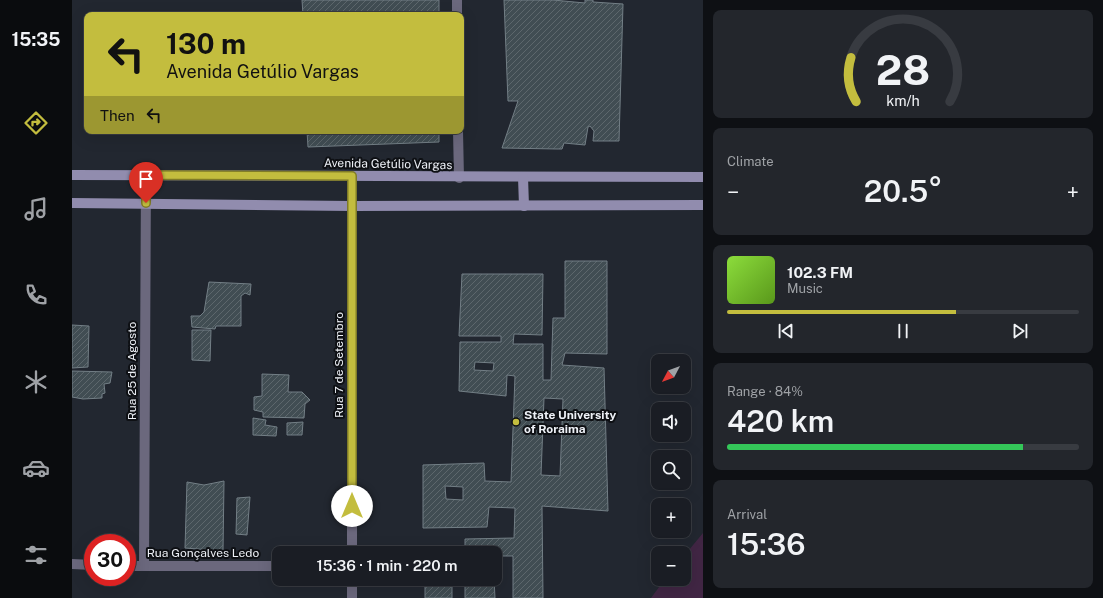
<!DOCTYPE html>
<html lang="en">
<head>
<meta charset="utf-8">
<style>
  body { margin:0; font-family:"Public Sans",sans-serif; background:#23262c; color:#f1f3f6; height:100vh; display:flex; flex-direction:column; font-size:15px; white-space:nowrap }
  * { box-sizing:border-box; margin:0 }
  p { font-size:13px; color:#9fa2a6 }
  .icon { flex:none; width:22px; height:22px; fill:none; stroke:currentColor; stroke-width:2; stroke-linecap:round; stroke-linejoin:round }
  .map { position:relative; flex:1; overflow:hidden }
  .details { display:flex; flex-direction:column; gap:10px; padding:10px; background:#0e1014; width:400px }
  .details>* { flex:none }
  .hud { position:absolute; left:12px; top:12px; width:380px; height:122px; border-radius:8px; box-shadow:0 4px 16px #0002,0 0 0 1px #383b41; background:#c3bd3e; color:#111; overflow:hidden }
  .needle { width:26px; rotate:229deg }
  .controls { position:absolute; left:579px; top:354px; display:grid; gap:8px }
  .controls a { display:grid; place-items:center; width:40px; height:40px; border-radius:8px; background:#1a1d24; box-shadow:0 4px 16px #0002,0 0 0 1px #383b41; font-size:20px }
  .speed { position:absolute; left:12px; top:534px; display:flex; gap:8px; font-size:20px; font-weight:700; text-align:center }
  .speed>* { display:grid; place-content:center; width:52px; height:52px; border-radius:50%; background:#1a1d24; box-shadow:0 4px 16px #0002,0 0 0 1px #383b41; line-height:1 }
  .speed .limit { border:6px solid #d22; background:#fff; color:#111 }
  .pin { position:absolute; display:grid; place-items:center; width:34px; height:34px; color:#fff; margin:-41px -17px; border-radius:50% 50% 50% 0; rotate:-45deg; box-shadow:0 0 4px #0007 }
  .pin .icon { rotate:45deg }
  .me { position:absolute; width:44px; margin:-22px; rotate:0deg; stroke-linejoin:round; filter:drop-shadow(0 0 3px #0008) }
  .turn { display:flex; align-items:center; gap:14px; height:84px; padding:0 16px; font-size:18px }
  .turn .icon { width:52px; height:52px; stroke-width:2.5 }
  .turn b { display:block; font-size:28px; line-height:34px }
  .then { display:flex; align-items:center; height:38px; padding:0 16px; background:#0003; gap:8px; font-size:15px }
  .big { font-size:30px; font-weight:600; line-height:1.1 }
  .details .widget { flex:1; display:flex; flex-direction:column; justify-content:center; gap:6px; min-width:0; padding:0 14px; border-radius:8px; background:#23262c }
  .details .dial { align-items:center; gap:0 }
  .dial svg { height:104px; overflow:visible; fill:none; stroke:#383b41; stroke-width:7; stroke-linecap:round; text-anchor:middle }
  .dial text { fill:#f1f3f6; stroke:none }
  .song { display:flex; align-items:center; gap:12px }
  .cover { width:48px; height:48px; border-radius:6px; background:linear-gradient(135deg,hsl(90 70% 55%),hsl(90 70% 35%)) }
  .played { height:4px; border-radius:2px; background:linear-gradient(90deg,#c3bd3e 65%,#383b41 65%) }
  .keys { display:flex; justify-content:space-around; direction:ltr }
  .heat { display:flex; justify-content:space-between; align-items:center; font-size:22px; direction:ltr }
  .charge { height:6px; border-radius:3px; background:linear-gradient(90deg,#34c759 84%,#383b41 0) }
  .trip { position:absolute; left:200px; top:546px; width:230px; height:40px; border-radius:8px; background:#1a1d24; box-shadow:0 4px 16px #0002,0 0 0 1px #383b41; font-weight:600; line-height:40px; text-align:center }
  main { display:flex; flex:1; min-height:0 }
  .menu { display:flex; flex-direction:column; width:72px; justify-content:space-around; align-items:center; background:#0a0c0e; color:#9fa2a6 }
  .menu .icon { width:28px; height:28px }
  .menu .selected { color:#c3bd3e }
  .menu b { font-size:18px; color:#f1f3f6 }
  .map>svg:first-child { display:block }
  .pitch { fill:#412644 }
  .building { fill:url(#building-hatch); stroke:#737f86; fill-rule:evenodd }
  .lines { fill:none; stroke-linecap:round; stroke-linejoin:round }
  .lane { stroke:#6b687d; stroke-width:10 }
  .street { stroke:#6b687d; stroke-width:10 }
  .secondary { stroke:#918cae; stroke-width:10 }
  .route-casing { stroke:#7f7b28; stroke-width:10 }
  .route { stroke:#c3bd3e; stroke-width:7 }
  .poi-dot { fill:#c3bd3e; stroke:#0e1014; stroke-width:1.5 }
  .labels { text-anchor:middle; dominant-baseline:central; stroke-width:4; stroke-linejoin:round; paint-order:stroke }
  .street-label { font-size:12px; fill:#eef1f7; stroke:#0e1014 }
  .poi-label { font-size:12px; font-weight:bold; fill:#eef1f7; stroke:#0e1014; text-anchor:start }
</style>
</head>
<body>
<main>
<nav class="menu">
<b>15:35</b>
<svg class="icon selected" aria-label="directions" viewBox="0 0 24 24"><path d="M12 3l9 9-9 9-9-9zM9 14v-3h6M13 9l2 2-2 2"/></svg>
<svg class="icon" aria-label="music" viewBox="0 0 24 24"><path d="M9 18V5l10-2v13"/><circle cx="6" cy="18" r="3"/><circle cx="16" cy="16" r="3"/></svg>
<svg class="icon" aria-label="phone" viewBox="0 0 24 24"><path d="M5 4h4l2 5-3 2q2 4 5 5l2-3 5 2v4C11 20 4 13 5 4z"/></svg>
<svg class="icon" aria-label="climate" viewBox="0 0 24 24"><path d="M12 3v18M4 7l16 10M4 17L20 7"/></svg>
<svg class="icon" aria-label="car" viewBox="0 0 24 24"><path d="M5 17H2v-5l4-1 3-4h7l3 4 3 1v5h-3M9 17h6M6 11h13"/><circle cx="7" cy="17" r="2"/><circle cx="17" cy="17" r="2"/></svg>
<svg class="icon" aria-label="filters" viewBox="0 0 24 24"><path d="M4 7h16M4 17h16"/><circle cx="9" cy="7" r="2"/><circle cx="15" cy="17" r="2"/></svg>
</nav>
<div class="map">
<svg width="631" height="598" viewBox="0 0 631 598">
  <defs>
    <pattern id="building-hatch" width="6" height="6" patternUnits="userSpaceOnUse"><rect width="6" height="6" fill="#414d53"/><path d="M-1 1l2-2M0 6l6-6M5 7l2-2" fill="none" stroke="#5d676c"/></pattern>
  </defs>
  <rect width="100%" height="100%" fill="#222730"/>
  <polygon class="pitch" points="631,533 631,598 579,598 593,579 612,579 612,556"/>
  <g class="building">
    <polygon points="230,0 367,0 367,15 231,15"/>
    <polygon points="432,0 481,0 513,3 513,0 521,0 521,2 551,4 547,141 521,141 522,131 518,126 516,127 513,145 492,143 490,149 485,149 430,148 446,101 436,101"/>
    <polygon points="235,131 367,131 367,142 236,147"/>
    <path d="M493 261H535V354L493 353 490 365 532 368 536 511 470 506 471 598H441V556H423V553H393V539L442 538 443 508 417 507 415 527 351 528V465L412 463 413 481 439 482 443 376 435 375 434 396 387 391 388 342H429V336H387L390 274H471L470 335 442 334 441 344H471V380H479L481 318H493ZM403 362 422 363 421 371 402 370ZM472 398 491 399 488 476 469 475ZM373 486 391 487V500L374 499Z"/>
    <polygon points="137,282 179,284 178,295 173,293 169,296 169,326 144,326 143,329 120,327 119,316 128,316 132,312"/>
    <polygon points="0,325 17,326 16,367 0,368"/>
    <polygon points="120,330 139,330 138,361 120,360"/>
    <polygon points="0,371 40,372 38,383 32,384 33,393 30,394 30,398 11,399 0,397"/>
    <polygon points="190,374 217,375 216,392 230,392 238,400 233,404 232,418 191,417 191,412 182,410 182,397 190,396"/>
    <polygon points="181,418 194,420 193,425 205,427 204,436 181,435"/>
    <polygon points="231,422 230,435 215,435 215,423"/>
    <polygon points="152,481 151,551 113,548 115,482 132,485"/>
    <polygon points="178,497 175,535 164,534 165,498"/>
    <rect x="319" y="547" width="14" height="6"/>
    <polygon points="353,548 380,552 380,553 353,553"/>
    <rect x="353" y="579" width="27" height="19"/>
    <polygon points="393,579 422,579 423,598 393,598"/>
  </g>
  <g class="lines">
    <g class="lane">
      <polyline points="385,0 385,15"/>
      <polyline points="386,131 387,178"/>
    </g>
    <g class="street">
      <polyline points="280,176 280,553"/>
      <polyline points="0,564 21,565"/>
      <polyline points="55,566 207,566"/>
      <polyline points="72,566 74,175"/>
      <polyline points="280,598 280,579"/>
    </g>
    <g class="secondary">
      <polyline points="0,175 631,177"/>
      <polyline points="451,177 452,206"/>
      <polyline points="0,203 280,206 631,205"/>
    </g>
  </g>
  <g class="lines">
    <g class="route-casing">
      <polyline id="route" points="74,203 74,175 280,176 280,506"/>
    </g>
    <use href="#route" class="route"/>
  </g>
  <circle class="poi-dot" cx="444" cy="422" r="4"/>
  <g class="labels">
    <g class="street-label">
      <text transform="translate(316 164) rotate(1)">Avenida Getúlio Vargas</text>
      <text transform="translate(267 365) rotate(-90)">Rua 7 de Setembro</text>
      <text transform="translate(60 371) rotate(-90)">Rua 25 de Agosto</text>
      <text x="131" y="553">Rua Gonçalves Ledo</text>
    </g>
    <g class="poi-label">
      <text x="452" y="415">State University<tspan x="452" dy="14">of Roraima</tspan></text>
    </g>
  </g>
</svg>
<div class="controls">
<a><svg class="needle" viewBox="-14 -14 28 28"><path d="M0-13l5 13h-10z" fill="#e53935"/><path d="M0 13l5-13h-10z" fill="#9fa2a6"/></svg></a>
<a><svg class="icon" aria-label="sound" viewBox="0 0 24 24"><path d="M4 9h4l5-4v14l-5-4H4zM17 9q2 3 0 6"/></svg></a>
<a><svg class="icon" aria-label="search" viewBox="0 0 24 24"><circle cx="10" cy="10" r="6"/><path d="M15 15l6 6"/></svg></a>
<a>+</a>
<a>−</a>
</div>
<div class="speed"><div class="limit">30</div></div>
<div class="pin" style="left:74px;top:203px;background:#d93025"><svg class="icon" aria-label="arrive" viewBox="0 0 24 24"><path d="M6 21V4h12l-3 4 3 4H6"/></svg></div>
<svg class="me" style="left:280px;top:506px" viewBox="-20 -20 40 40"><circle r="19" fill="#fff"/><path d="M0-13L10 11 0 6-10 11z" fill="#c3bd3e"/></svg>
<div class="trip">15:36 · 1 min · 220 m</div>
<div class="hud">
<div class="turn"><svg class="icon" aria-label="left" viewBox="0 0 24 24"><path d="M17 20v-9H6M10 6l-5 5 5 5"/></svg><div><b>130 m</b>Avenida Getúlio Vargas</div></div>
<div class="then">Then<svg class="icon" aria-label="left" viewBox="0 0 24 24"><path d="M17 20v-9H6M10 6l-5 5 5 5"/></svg></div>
</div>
</div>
<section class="details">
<div class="widget dial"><svg viewBox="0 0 100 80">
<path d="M14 69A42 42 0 1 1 86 69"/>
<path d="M14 69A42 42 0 0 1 10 35" stroke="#c3bd3e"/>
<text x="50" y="56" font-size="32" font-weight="700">28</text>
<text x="50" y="72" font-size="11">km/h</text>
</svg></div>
<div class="widget"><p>Climate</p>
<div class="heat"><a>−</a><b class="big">20.5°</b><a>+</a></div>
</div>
<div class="widget">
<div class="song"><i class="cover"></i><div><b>102.3 FM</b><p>Music</p></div></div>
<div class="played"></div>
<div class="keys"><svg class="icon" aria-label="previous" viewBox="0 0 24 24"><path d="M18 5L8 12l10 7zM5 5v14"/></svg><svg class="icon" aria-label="pause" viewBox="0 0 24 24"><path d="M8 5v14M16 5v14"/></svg><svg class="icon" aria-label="next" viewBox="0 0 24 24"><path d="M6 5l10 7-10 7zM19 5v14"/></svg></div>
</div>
<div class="widget"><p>Range · 84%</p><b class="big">420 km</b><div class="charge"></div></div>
<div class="widget"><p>Arrival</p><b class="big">15:36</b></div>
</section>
</main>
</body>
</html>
